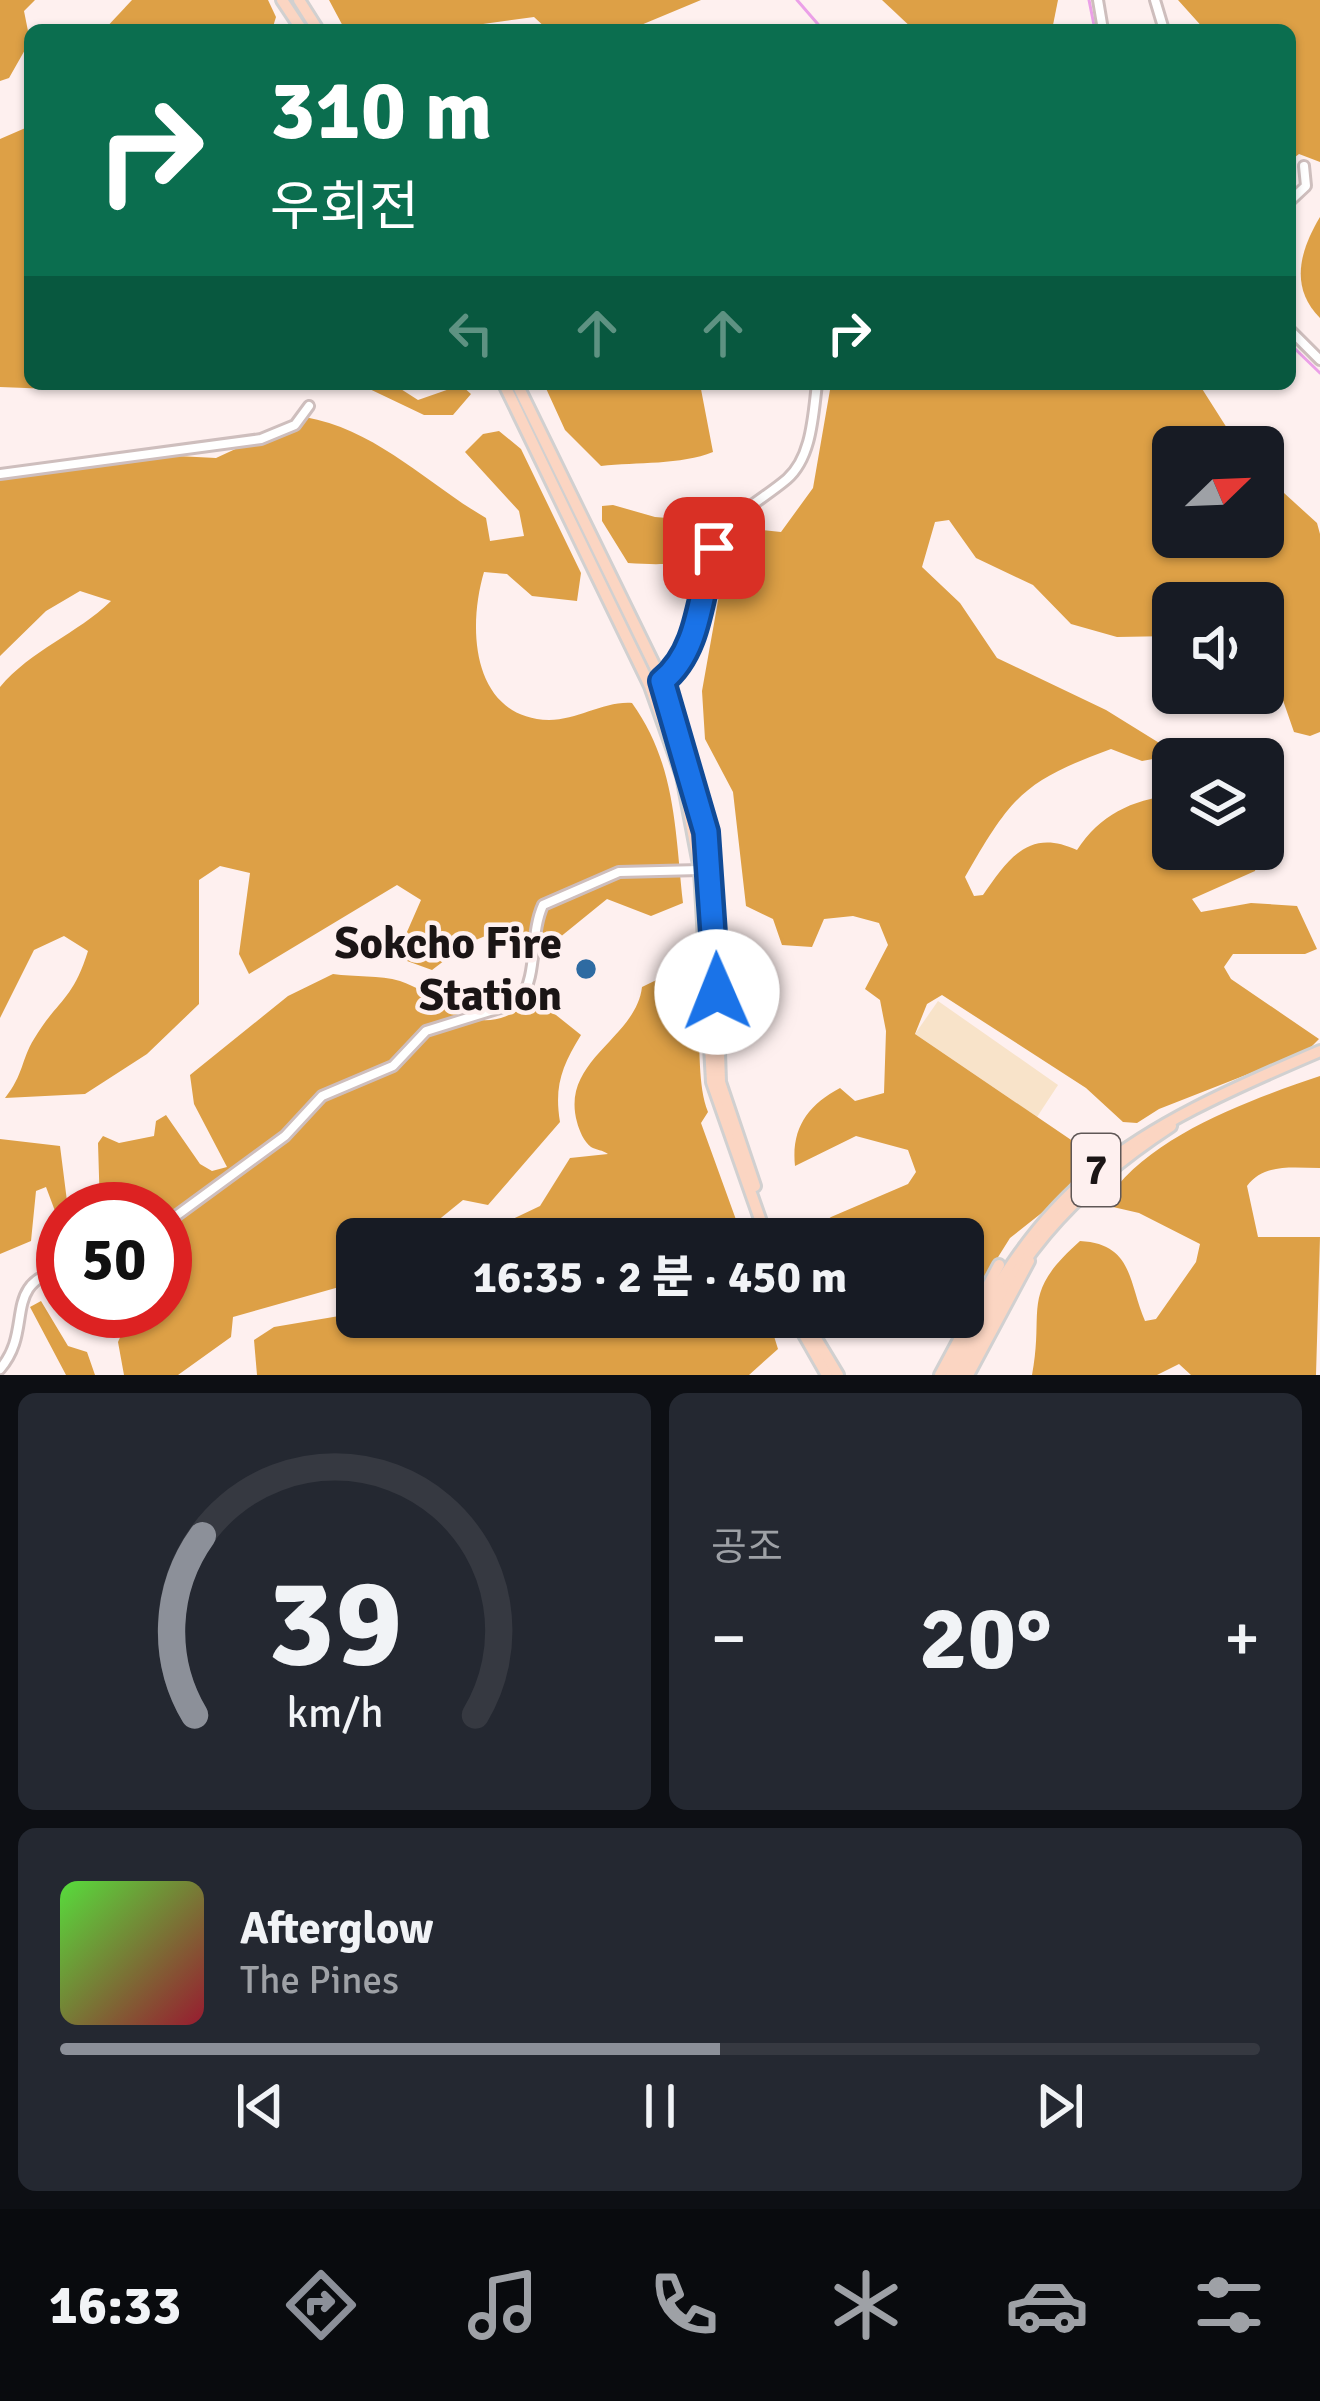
<!DOCTYPE html>
<html lang="ko">
<head>
<meta charset="utf-8">
<style>
  body { margin:0; font-family:Signika,"Noto Sans KR",sans-serif; background:#242831; color:#f1f3f6; height:100vh; display:flex; flex-direction:column; font-size:45px; white-space:nowrap }
  * { box-sizing:border-box; margin:0 }
  p { font-size:39px; color:#9ea1a6 }
  .icon { flex:none; width:66px; height:66px; fill:none; stroke:currentColor; stroke-width:2; stroke-linecap:round; stroke-linejoin:round }
  .map { position:relative; height:1375px; overflow:hidden }
  .side { display:flex; flex-direction:column; gap:18px; padding:18px; background:#0d0f14; flex:1 }
  .side>* { flex:none }
  .guide { position:absolute; left:24px; top:24px; width:1272px; height:366px; border-radius:18px; box-shadow:0 3px 9px #0004; background:#0b6e4f; color:#fff; overflow:hidden }
  .needle { width:78px; rotate:67deg }
  .buttons { position:absolute; left:1152px; top:426px; display:grid; gap:24px }
  .buttons a { display:grid; place-items:center; width:132px; height:132px; border-radius:18px; background:#171b24; box-shadow:0 3px 9px #0004; font-size:60px }
  .speed { position:absolute; left:36px; top:1182px; display:flex; gap:24px; font-size:60px; font-weight:700; text-align:center }
  .speed>* { display:grid; place-content:center; width:156px; height:156px; border-radius:50%; background:#171b24; box-shadow:0 3px 9px #0004; line-height:1 }
  .speed .limit { border:18px solid #d22; background:#fff; color:#111 }
  .pin { position:absolute; display:grid; place-items:center; width:102px; height:102px; color:#fff; margin:-51px; border-radius:24px; box-shadow:0 6px 18px #0006 }
  .me { position:absolute; width:132px; margin:-66px; rotate:359deg; stroke-linejoin:round; filter:drop-shadow(0 0 9px #0008) }
  .turn { display:flex; align-items:center; gap:42px; height:252px; padding:0 48px; font-size:54px }
  .turn .icon { width:156px; height:156px; stroke-width:2.5 }
  .turn b { display:block; font-size:84px; line-height:102px }
  .lanes { display:flex; align-items:center; height:114px; padding:0 48px; background:#0003; justify-content:center; gap:60px; direction:ltr }
  .lanes .off { opacity:.35 }
  .big { font-size:90px; font-weight:800; line-height:1.1 }
  .side .tile { flex:1; display:flex; flex-direction:column; justify-content:center; gap:18px; min-width:0; padding:0 42px; border-radius:18px; background:#242831 }
  .side .dial { align-items:center; gap:0 }
  .dial svg { height:312px; overflow:visible; fill:none; stroke:#363941; stroke-width:7; stroke-linecap:round; text-anchor:middle }
  .dial text { fill:#f1f3f6; stroke:none }
  .song { display:flex; align-items:center; gap:36px }
  .cover { width:144px; height:144px; border-radius:18px; background:linear-gradient(135deg,hsl(110 70% 55%),hsl(350 70% 35%)) }
  .played { height:12px; border-radius:6px; background:linear-gradient(90deg,#8c9099 55%,#363941 55%) }
  .keys { display:flex; justify-content:space-around; direction:ltr }
  .heat { display:flex; justify-content:space-between; align-items:center; font-size:66px; direction:ltr }
  .side .tiles { flex:1; display:grid; gap:18px; grid-template-columns:1fr 1fr }
  .tile:last-child { grid-column:span 2 }
  .trip { position:absolute; left:336px; top:1218px; width:648px; height:120px; border-radius:18px; background:#171b24; box-shadow:0 3px 9px #0004; font-weight:800; line-height:120px; text-align:center }
  .menu { display:flex; height:192px; justify-content:space-around; align-items:center; background:#090b0e; color:#9ea1a6 }
  .menu .icon { width:84px; height:84px }
  .menu .selected { color:#8c9099 }
  .menu b { font-size:54px; color:#f1f3f6 }
  .map>svg:first-child { display:block }
  .green { fill:#f8e3c9 }
  .forest { fill:#dda046 }
  .lines { fill:none; stroke-linecap:round; stroke-linejoin:round }
  .stream { stroke:#eba0e8; stroke-width:3 }
  .minor-casing { stroke:#cebebd; stroke-width:14 }
  .major-casing { stroke:#d1d0d0; stroke-width:16 }
  .minor { stroke:#fff; stroke-width:8 }
  .major { stroke:#fbd5c2; stroke-width:10 }
  .route-casing { stroke:#114b97; stroke-width:30 }
  .route { stroke:#1a73e8; stroke-width:21 }
  .poi-dot { fill:#2e6ba2; stroke:#fef0ef; stroke-width:4.5 }
  .labels { text-anchor:middle; dominant-baseline:central; stroke-width:9; stroke-linejoin:round; paint-order:stroke }
  .shield { fill:#fef0ef; stroke:#5f5756; stroke-width:3 }
  .shield-label { font-size:42px; font-weight:bold; fill:#1b1515 }
  .poi-label { font-size:45px; font-weight:bold; fill:#1b1515; stroke:#fef0ef; text-anchor:end }
</style>
</head>
<body>
<div class="map">
<svg width="1320" height="1375" viewBox="0 0 1320 1375">
  <rect width="100%" height="100%" fill="#fef0ef"/>
  <polygon class="green" points="938,1001 1058,1085 1037,1117 915,1034"/>
  <g class="forest">
    <polygon points="0,0 35,0 24,11 30,41 9,78 0,81"/>
    <polygon points="132,0 268,0 276,17 272,30 104,30"/>
    <polygon points="329,0 701,0 629,30 548,30 534,17 440,30 345,30"/>
    <polygon points="882,0 1058,0 1052,30 914,30"/>
    <polygon points="1178,0 1320,0 1320,162 1299,154 1290,161 1290,30 1205,30"/>
    <polygon points="30,126 30,384 65,384 51,389 0,387 0,139"/>
    <path d="M1320 217V318C1290 288 1299 252 1320 217Z"/>
    <polygon points="359,384 393,384 418,400 461,385 471,394 453,415 424,415"/>
    <path d="M544 384H700L713 452C681 465 637 462 601 466L565 430Z"/>
    <path d="M831 384H1199L1239 447H1173V537H1263V474L1317 523 1320 534V732L1310 736 1294 732 1278 686 1245 702 1212 693H1263V603H1173V636L1117 637 1071 624 1033 585 976 558 949 520 935 522 922 567 960 603 997 658 1106 710 1169 749 1164 757 1142 761 1111 749C1023 781 1011 797 965 877L974 896 983 895C1009 857 1030 828 1077 850 1100 815 1131 800 1173 795V849H1261L1255 871 1192 899 1201 912 1251 903 1297 906 1317 949 1305 954H1233L1224 967 1231 979 1319 1039 1307 1051 1159 1109 1137 1123 1123 1122 1086 1088 942 995 927 1004 915 1034 1083 1148 1088 1159 1058 1200 1010 1238 963 1313V1239H800L831 1217 908 1184 916 1172 908 1150 856 1136 795 1166C791 1128 808 1105 840 1088L855 1101 884 1093 886 1031 880 1000 865 989 888 945 879 923 853 916 824 919 812 947 782 945 773 919 746 906 733 792 705 739 702 691 721 584 743 528 781 532 813 488Z"/>
    <path d="M305 417C377 430 426 483 486 518L490 541 524 536 519 511 465 452 483 434 499 431 521 449 581 573 577 601 532 596 507 574 484 572C467 629 472 718 549 720 578 720 604 701 632 703 676 764 675 831 683 903L651 916 607 899 543 951 495 932 466 944 432 970 396 957 421 900 397 885 249 974 239 954 250 873 220 866 199 880V1004L147 1054 85 1094 5 1098C24 1074 21 1060 34 1039 57 1000 72 1002 88 951L64 936 34 950 0 1018V687C31 650 77 634 111 601L80 591 46 611 0 656V475L177 456 216 458Z"/>
    <path d="M613 505 655 517 692 520C702 570 669 565 628 563L602 521V506Z"/>
    <path d="M679 969C710 998 691 1069 708 1112L701 1123 743 1239H471L540 1206 570 1158 608 1154C603 1150 596 1150 591 1147 584 1142 579 1130 577 1122 560 1060 636 1039 642 987Z"/>
    <path d="M333 974C354 977 380 975 400 981 459 1002 470 1047 536 999L581 1035C562 1066 554 1086 560 1122L488 1205 463 1200 415 1239H357V1282L233 1317 231 1337 178 1375H124L118 1342 132 1311H165V1209H100L98 1143 103 1136 119 1143 154 1136 156 1121 166 1115 200 1164 212 1171 227 1167 194 1104 190 1075 288 996Z"/>
    <path d="M1320 1076V1168C1293 1168 1264 1163 1247 1186L1258 1237H1320L1316 1375H1191L1179 1364 1157 1375H1032C1045 1308 1019 1295 1080 1241 1133 1244 1128 1281 1145 1321L1156 1319 1196 1262 1200 1244 1139 1213 1113 1207 1111 1194C1154 1134 1252 1099 1320 1076Z"/>
    <polygon points="0,1139 60,1146 68,1209 63,1209 61,1227 46,1187 36,1191 31,1241 0,1254"/>
    <polygon points="41,1301 68,1346 87,1352 95,1375 66,1375 30,1307"/>
    <polygon points="357,1313 768,1317 778,1349 749,1375 257,1375 254,1340 274,1327"/>
  </g>
  <g class="lines">
    <g class="stream">
      <polyline points="797,0 823,30"/>
      <polyline points="1089,0 1095,30"/>
      <polyline points="1290,344 1320,373"/>
    </g>
    <g class="minor-casing">
      <g id="minor">
        <polyline points="1098,0 1103,30"/>
        <polyline points="1155,0 1164,30"/>
        <polyline points="1290,201 1306,186 1304,166"/>
        <polyline points="1290,330 1320,360"/>
        <polyline points="0,474 261,439 295,425 309,406"/>
        <path d="M661 681C704 650 693 593 714 548 731 513 760 502 787 479 812 457 813 415 817 384"/>
        <path d="M165 1224 285 1136 322 1096 393 1066 426 1031 519 1002C539 974 529 936 543 905L619 872 700 870"/>
        <path d="M0 1369C35 1329 0 1283 63 1269"/>
      </g>
    </g>
    <g class="major-casing">
      <g id="major">
        <polyline points="282,0 302,30"/>
        <polyline points="299,0 318,30"/>
        <polyline points="504,384 650,686 682,776 700,870 712,1082 767,1239"/>
        <polyline points="517,384 662,681 688,757 714,903 720,1082 755,1186"/>
        <polyline points="803,1317 838,1375"/>
        <polyline points="802,1331 827,1375"/>
        <polyline points="940,1375 999,1265"/>
        <path d="M951 1375C1041 1179 1128 1133 1320 1051"/>
        <path d="M960 1375C1011 1263 1067 1194 1171 1126"/>
        <polyline points="968,1375 1029,1261"/>
      </g>
    </g>
    <use href="#minor" class="minor"/>
    <use href="#major" class="major"/>
  </g>
  <g class="lines">
    <g class="route-casing">
      <path id="route" d="M714 548C700 593 700 651 662 681L706 832 717 992"/>
    </g>
    <use href="#route" class="route"/>
  </g>
  <circle class="poi-dot" cx="586" cy="969" r="12"/>
  <g class="labels">
    <rect class="shield" x="1072" y="1134" width="48" height="72" rx="9"/>
    <g class="shield-label">
      <text x="1096" y="1170">7</text>
    </g>
    <g class="poi-label">
      <text x="562" y="943">Sokcho Fire<tspan x="562" dy="52">Station</tspan></text>
    </g>
  </g>
</svg>
<div class="buttons">
<a><svg class="needle" viewBox="-14 -14 28 28"><path d="M0-13l5 13h-10z" fill="#e53935"/><path d="M0 13l5-13h-10z" fill="#9ea1a6"/></svg></a>
<a><svg class="icon" aria-label="sound" viewBox="0 0 24 24"><path d="M4 9h4l5-4v14l-5-4H4zM17 9q2 3 0 6"/></svg></a>
<a><svg class="icon" aria-label="layers" viewBox="0 0 24 24"><path d="M12 4l9 5-9 5-9-5zM3 14l9 5 9-5"/></svg></a>
</div>
<div class="speed"><div class="limit">50</div></div>
<div class="pin" style="left:714px;top:548px;background:#d93025"><svg class="icon" aria-label="arrive" viewBox="0 0 24 24"><path d="M6 21V4h12l-3 4 3 4H6"/></svg></div>
<svg class="me" style="left:717px;top:992px" viewBox="-20 -20 40 40"><circle r="19" fill="#fff"/><path d="M0-13L10 11 0 6-10 11z" fill="#1a73e8"/></svg>
<div class="trip">16:35 · 2 분 · 450 m</div>
<div class="guide">
<div class="turn"><svg class="icon" aria-label="right" viewBox="0 0 24 24"><path d="M7 20v-9h11M14 6l5 5-5 5"/></svg><div><b>310 m</b>우회전</div></div>
<div class="lanes"><svg class="icon off" aria-label="left" viewBox="0 0 24 24"><path d="M17 20v-9H6M10 6l-5 5 5 5"/></svg><svg class="icon off" aria-label="ahead" viewBox="0 0 24 24"><path d="M12 20V5M6 11l6-6 6 6"/></svg><svg class="icon off" aria-label="ahead" viewBox="0 0 24 24"><path d="M12 20V5M6 11l6-6 6 6"/></svg><svg class="icon" aria-label="right" viewBox="0 0 24 24"><path d="M7 20v-9h11M14 6l5 5-5 5"/></svg></div>
</div>
</div>
<section class="side">
<div class="tiles">
<div class="tile dial"><svg viewBox="0 0 100 80">
<path d="M14 69A42 42 0 1 1 86 69"/>
<path d="M14 69A42 42 0 0 1 16 23" stroke="#8c9099"/>
<text x="50" y="56" font-size="32" font-weight="700">39</text>
<text x="50" y="72" font-size="11">km/h</text>
</svg></div>
<div class="tile"><p>공조</p>
<div class="heat"><a>−</a><b class="big">20°</b><a>+</a></div>
</div>
<div class="tile">
<div class="song"><i class="cover"></i><div><b>Afterglow</b><p>The Pines</p></div></div>
<div class="played"></div>
<div class="keys"><svg class="icon" aria-label="previous" viewBox="0 0 24 24"><path d="M18 5L8 12l10 7zM5 5v14"/></svg><svg class="icon" aria-label="pause" viewBox="0 0 24 24"><path d="M8 5v14M16 5v14"/></svg><svg class="icon" aria-label="next" viewBox="0 0 24 24"><path d="M6 5l10 7-10 7zM19 5v14"/></svg></div>
</div>
</div>
</section>
<nav class="menu">
<b>16:33</b>
<svg class="icon selected" aria-label="directions" viewBox="0 0 24 24"><path d="M12 3l9 9-9 9-9-9zM9 14v-3h6M13 9l2 2-2 2"/></svg>
<svg class="icon" aria-label="music" viewBox="0 0 24 24"><path d="M9 18V5l10-2v13"/><circle cx="6" cy="18" r="3"/><circle cx="16" cy="16" r="3"/></svg>
<svg class="icon" aria-label="phone" viewBox="0 0 24 24"><path d="M5 4h4l2 5-3 2q2 4 5 5l2-3 5 2v4C11 20 4 13 5 4z"/></svg>
<svg class="icon" aria-label="climate" viewBox="0 0 24 24"><path d="M12 3v18M4 7l16 10M4 17L20 7"/></svg>
<svg class="icon" aria-label="car" viewBox="0 0 24 24"><path d="M5 17H2v-5l4-1 3-4h7l3 4 3 1v5h-3M9 17h6M6 11h13"/><circle cx="7" cy="17" r="2"/><circle cx="17" cy="17" r="2"/></svg>
<svg class="icon" aria-label="filters" viewBox="0 0 24 24"><path d="M4 7h16M4 17h16"/><circle cx="9" cy="7" r="2"/><circle cx="15" cy="17" r="2"/></svg>
</nav>
</body>
</html>
